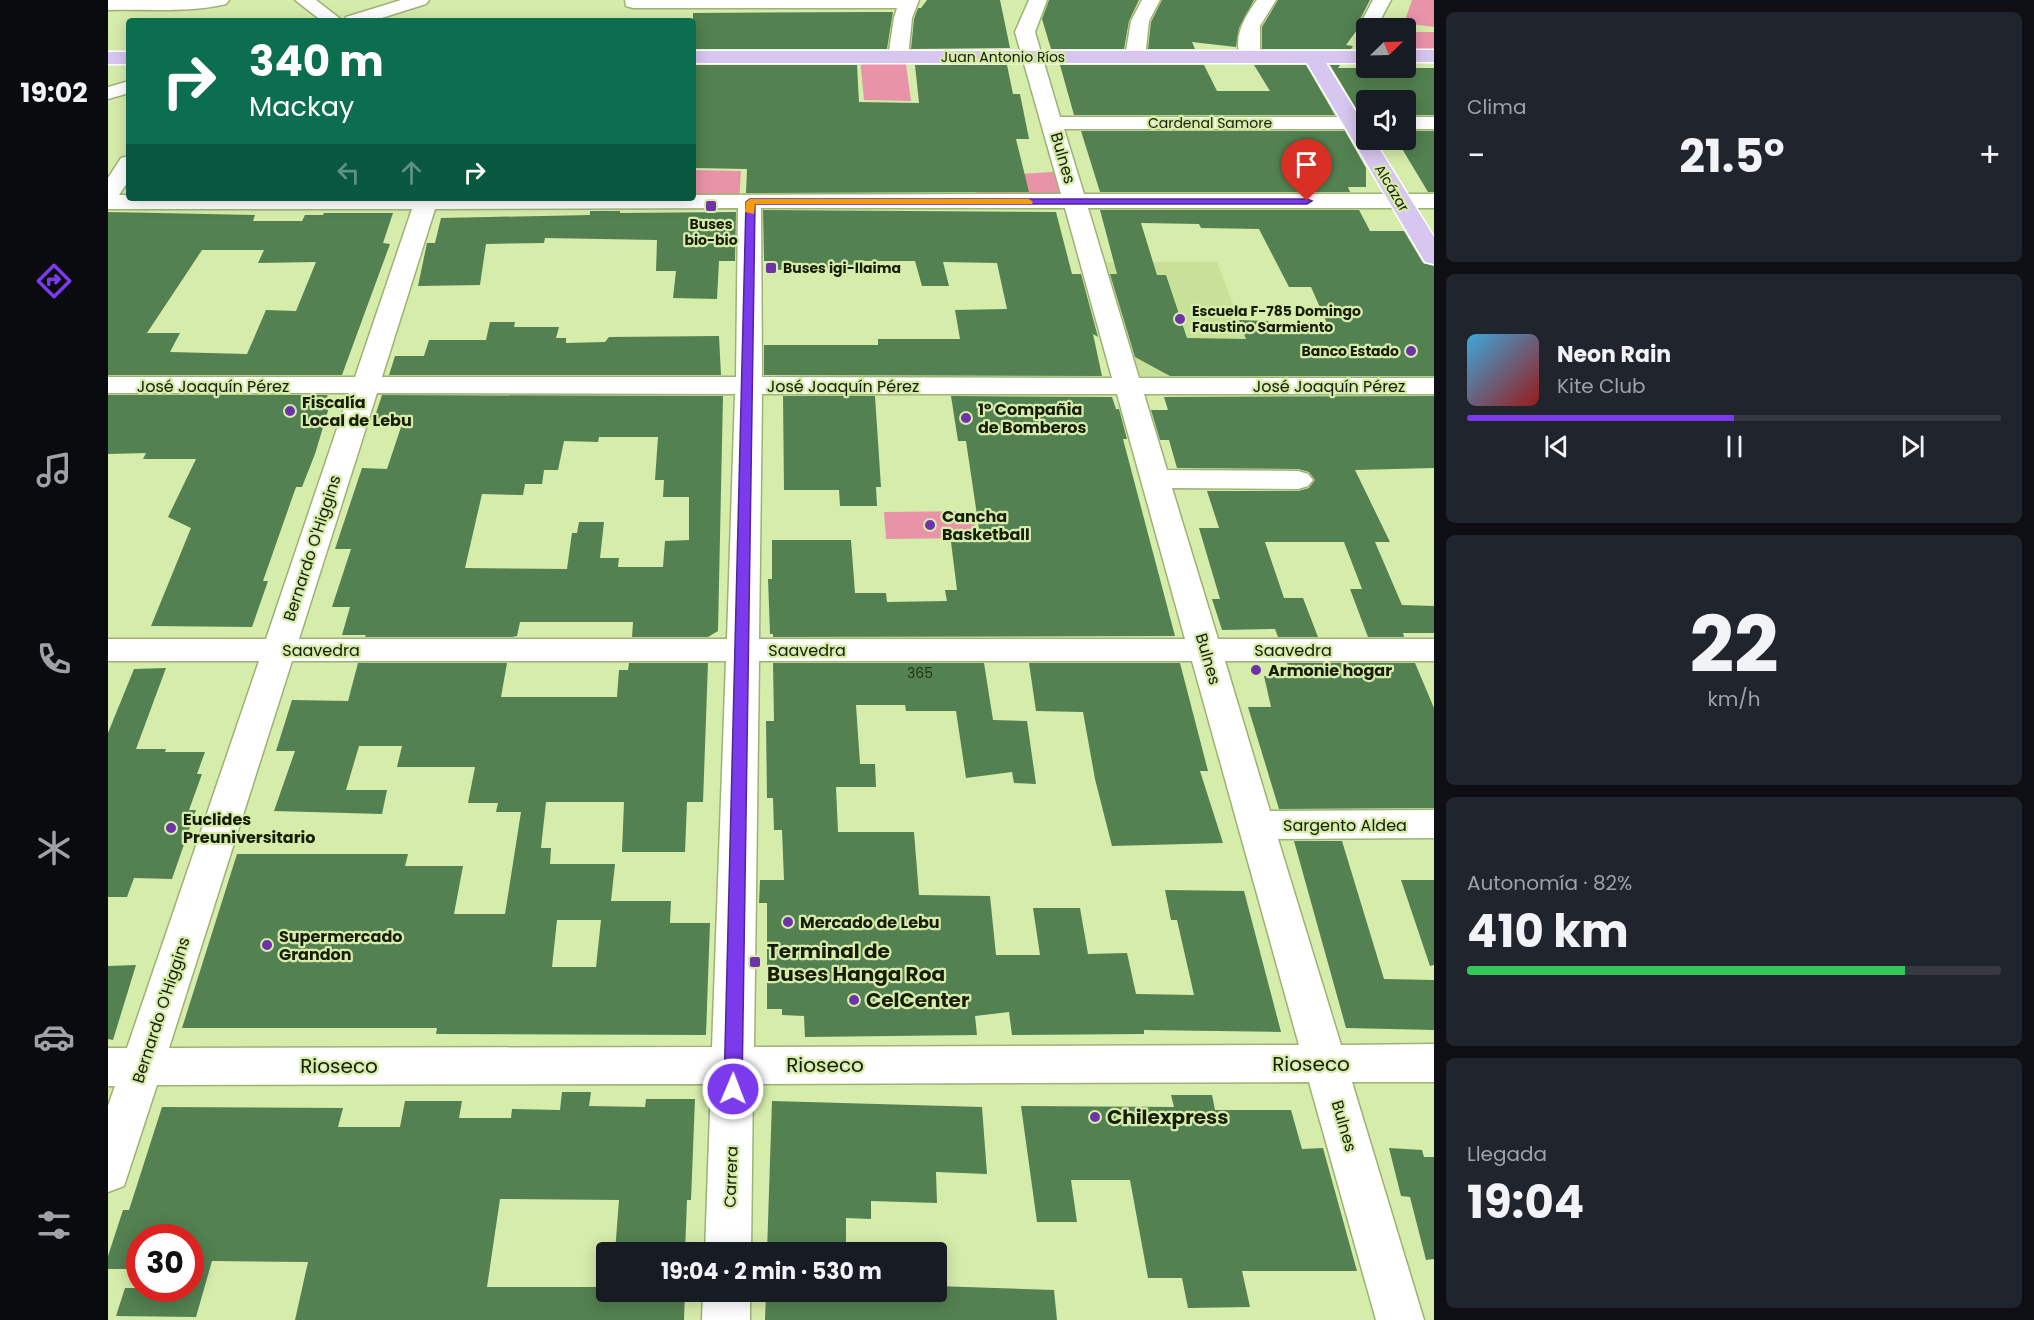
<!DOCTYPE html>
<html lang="es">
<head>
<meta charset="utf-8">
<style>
  body { margin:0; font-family:Poppins,sans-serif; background:#20242c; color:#f1f3f6; height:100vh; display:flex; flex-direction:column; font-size:22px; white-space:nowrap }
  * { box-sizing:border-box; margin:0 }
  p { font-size:20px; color:#9ea1a6 }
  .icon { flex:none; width:33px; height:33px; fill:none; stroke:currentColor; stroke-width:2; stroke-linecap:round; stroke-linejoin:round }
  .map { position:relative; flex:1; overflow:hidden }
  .panel { display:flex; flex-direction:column; gap:12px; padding:12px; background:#0d0f14; width:600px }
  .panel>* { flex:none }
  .banner { position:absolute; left:18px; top:18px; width:570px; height:183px; border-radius:6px; box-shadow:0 3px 15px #0003; background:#0b6e4f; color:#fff; overflow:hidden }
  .needle { width:39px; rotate:67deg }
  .controls { position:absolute; left:1248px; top:18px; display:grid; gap:12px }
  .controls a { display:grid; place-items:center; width:60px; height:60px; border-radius:6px; background:#171b24; box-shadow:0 3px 15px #0003; font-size:30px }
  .speed { position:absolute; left:18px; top:1224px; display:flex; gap:12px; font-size:30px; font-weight:700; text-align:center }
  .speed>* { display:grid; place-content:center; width:78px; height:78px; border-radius:50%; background:#171b24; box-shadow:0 3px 15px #0003; line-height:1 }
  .speed .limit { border:9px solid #d22; background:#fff; color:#111 }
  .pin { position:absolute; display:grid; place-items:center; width:51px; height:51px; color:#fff; margin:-62px -26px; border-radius:50% 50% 50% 0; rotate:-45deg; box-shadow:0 0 6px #0007 }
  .pin .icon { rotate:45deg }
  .me { position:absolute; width:66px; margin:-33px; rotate:1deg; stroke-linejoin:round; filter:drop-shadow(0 0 4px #0008) }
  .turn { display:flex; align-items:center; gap:21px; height:126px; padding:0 24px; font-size:27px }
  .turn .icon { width:78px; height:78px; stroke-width:2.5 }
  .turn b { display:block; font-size:42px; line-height:51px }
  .lanes { display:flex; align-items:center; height:57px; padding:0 24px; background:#0003; justify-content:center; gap:30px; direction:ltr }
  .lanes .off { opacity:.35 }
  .big { font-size:45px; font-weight:700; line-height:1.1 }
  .panel .widget { flex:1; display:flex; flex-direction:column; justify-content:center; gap:9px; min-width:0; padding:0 21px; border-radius:9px; background:#20242c }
  .panel .dial { align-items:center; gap:0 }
  .dial b { font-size:78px; line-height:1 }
  .song { display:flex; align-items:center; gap:18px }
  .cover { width:72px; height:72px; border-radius:9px; background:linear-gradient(135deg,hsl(200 70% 55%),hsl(0 70% 35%)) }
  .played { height:6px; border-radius:3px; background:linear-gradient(90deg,#7c3aed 50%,#363941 50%) }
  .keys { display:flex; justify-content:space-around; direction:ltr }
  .heat { display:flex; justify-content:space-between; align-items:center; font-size:33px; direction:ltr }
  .charge { height:9px; border-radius:4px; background:linear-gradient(90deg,#34c759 82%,#363941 0) }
  .trip { position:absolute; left:488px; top:1242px; width:351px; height:60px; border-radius:6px; background:#171b24; box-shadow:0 3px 15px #0003; font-weight:700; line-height:60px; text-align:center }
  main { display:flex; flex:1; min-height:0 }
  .tab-bar { display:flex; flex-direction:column; width:108px; justify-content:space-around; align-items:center; background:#090b0e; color:#9ea1a6 }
  .tab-bar .icon { width:42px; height:42px }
  .tab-bar .current { color:#7c3aed }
  .tab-bar b { font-size:27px; color:#f1f3f6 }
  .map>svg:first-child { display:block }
  .built { fill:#c8e098 }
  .green { fill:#e993a9 }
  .building { fill:#538151; fill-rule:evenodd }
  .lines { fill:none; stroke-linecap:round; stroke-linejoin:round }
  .minor-casing { stroke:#9db273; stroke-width:3 }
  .major-casing { stroke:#fff; stroke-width:3 }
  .minor { fill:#fff; fill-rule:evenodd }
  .major { fill:#d7c6ef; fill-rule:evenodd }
  .route { fill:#7c3aed; stroke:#51269a; stroke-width:1.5 }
  .slow { fill:#f59e0b }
  .poi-dot { fill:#6f33a9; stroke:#d6ecaa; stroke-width:2 }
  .labels { text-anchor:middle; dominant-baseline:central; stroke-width:4.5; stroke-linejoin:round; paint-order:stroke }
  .far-street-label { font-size:14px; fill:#161d04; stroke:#d6ecaa }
  .far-poi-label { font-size:14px; font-weight:bold; fill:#161d04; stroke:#d6ecaa; text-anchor:start }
  .number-label { font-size:14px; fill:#253617 }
  .street-label { font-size:16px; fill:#161d04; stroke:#d6ecaa }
  .poi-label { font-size:16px; font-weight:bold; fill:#161d04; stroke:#d6ecaa; text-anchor:start }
  .near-poi-label { font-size:20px; font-weight:bold; fill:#161d04; stroke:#d6ecaa; text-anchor:start }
  .near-street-label { font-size:20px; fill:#161d04; stroke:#d6ecaa }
</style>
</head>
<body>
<main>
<nav class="tab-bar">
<b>19:02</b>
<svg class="icon current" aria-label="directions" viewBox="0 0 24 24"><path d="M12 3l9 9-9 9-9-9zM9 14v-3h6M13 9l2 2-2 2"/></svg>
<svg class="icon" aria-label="music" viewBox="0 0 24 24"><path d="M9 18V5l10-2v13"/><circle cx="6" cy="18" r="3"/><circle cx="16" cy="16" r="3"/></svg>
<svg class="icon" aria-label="phone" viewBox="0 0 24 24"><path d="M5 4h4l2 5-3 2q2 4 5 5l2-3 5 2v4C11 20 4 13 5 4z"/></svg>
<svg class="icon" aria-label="climate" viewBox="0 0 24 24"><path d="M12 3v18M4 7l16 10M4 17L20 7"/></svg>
<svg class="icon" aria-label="car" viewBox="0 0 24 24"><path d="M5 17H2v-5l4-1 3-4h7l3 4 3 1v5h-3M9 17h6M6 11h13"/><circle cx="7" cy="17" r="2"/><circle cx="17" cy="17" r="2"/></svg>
<svg class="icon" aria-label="filters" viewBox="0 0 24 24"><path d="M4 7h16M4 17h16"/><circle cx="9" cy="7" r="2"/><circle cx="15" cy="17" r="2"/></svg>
</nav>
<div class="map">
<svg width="1326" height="1320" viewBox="0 0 1326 1320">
  <rect width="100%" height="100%" fill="#d6ecaa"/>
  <polygon class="built" points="996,262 1109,262 1153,377 1029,376"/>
  <g class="green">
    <polygon points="1304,0 1326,0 1326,27 1296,23"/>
    <rect x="1298" y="32" width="28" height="17"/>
    <polygon points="752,57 797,57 803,101 756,100"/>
    <polygon points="585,170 633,171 631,202 585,198"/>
    <polygon points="958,171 967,202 870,202 866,177"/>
    <polygon points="864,511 869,538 778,539 776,512"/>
  </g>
  <g class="building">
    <polygon points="819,0 892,0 902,48 803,49 806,19 810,8 813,8"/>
    <polygon points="941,0 1031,0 1021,21 1016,49 943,49 934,19"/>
    <polygon points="1054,0 1146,0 1131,28 1128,47 1084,42 1087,49 1040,49 1043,22"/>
    <polygon points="1170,0 1262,0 1248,27 1249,30 1238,45 1245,46 1243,49 1154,49 1154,27"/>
    <polygon points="766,12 785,12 779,49 585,49 585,13"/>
    <polygon points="585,65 749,65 751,102 811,103 807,65 899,65 905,94 912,94 921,139 908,139 921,192 638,193 639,169 585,168"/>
    <polygon points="952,65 1096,65 1109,91 1162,91 1146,65 1198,65 1227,115 966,115"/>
    <polygon points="1222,65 1232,65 1230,68 1326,68 1326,115 1298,115 1298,100 1258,100 1258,115 1252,115"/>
    <polygon points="973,131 1237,131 1258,168 1258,187 1240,187 1242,192 992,192"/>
    <polygon points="1298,131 1326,131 1326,192 1320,192 1293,147 1273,147 1268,140 1298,140"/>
    <polygon points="655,210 948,212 964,274 973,274 990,337 985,334 994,376 656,375 656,345 770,345 770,339 852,339 847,310 899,309 889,263 835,262 841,286 814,286 807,261 754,261 755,268 659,270 659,261 656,261"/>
    <path d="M992 210H1251L1262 231H1296L1315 263 1326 266V376H1062L1027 357 1002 274H1009ZM1033 223 1091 224 1093 228 1151 229 1181 287H1203L1222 330H1164L1160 321 1131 320 1138 339 1079 338 1058 275H1049Z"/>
    <polygon points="482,211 512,211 512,213 628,212 627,261 611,261 609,299 565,298 568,271 548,271 549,240 437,238 436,243 378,244 372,285 310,286 319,243 327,243 333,218 482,215"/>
    <path d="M0 212 147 215 145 221H194L197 215H215L216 213H285L275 243 282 244 234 375H0ZM94 250H156L150 263 208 262 188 311 158 310 139 354 62 352 72 333H39Z"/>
    <polygon points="382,322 407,322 406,327 451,327 448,338 458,338 458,343 497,342 501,337 611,336 613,375 281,375 287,356 316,356 321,340 378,340"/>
    <polygon points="0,395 219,395 222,404 207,454 194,487 188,487 155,581 160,581 144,627 43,626 83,528 60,517 88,459 35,459 38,453 0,454"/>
    <path d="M274 395 615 396 610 631 600 637H524L525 622H412L409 636 404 637H257L258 635H234L242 607H224L243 549H227L254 468 279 469 294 424H284L285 419H266ZM491 437H550L547 480H556L555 497H581V540L557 541 555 567H510L511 558H492L496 522H471L469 533H464L459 569 357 568 374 494 415 495 417 484H434L436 470H450L456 441 490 442Z"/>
    <polygon points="675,396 767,396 773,487 768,487 769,506 732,506 731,490 676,490"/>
    <polygon points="843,396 1004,397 1008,409 1011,409 1019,439 1015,439 1067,636 665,637 665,634 662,634 660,579 664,579 664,540 743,540 747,593 778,593 779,602 839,601 837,590 849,590 843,542 873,542 858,441 850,441"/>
    <polygon points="1326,396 1326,468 1247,470 1282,542 1267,542 1294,605 1326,606 1326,633 1295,633 1296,637 1260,637 1242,589 1254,589 1236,542 1157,542 1176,598 1195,598 1210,637 1170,637 1167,629 1114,630 1104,599 1112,599 1091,528 1111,528 1099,491 1190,491 1201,488 1207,480 1201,472 1190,469 1069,468 1061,440 1052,440 1043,410 1060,410 1056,397"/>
    <path d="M250 663H399L393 697H509L511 670H520L521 663H600L595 802H579L577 852H514L516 802H438L433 848H443L442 864H507L503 901H563L562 923H602L598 1035 328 1034 329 1028H74L129 854H300L297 866H355L346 914H397L413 812H388L390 803H360L367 767H289L294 746H251L238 790H279L274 814 166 811 187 751H168L184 700 240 701ZM449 920H493L488 967H444Z"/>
    <polygon points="665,663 876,663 885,720 919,721 928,784 906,783 904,772 858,778 848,711 798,711 797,705 748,705 752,764 767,764 768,787 728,787 730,832 806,832 811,895 882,896 888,955 932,955 925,908 972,908 980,954 1019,953 1028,994 1086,995 1069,920 1063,920 1057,890 1136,891 1173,1032 1036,1030 1036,1034 904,1035 901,1012 867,1016 869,1035 697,1037 696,1016 674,1015 674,1009 659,1009 659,903 651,903 652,880 676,880 674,830 666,830 665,798 659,798 658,721 666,721"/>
    <polygon points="921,663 1072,663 1100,771 1092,771 1115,843 1004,846 987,779 975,712 928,711"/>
    <polygon points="1179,663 1307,663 1326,708 1326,808 1171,809 1140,707 1163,707 1156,676 1184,678"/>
    <polygon points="58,668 28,749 58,749 57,752 97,752 89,774 94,774 81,810 88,810 64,879 26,878 19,897 0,897 0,733 26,669"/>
    <polygon points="1186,841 1234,841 1276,979 1326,980 1326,1030 1238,1028"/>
    <polygon points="1293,880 1326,880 1326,965 1322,966"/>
    <polygon points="28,965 5,1040 0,1039 0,966"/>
    <polygon points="454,1092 483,1092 481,1106 537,1107 538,1099 587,1099 583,1200 579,1200 577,1252 507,1252 511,1200 392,1199 379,1287 498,1287 498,1292 577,1292 576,1320 187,1320 200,1262 104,1261 88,1317 8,1316 17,1288 82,1288 82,1238 32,1238 32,1269 0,1269 0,1256 15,1210 21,1210 54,1107 235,1108 230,1127 292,1127 297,1101 354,1101 351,1118 403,1118 404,1109 452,1110"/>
    <polygon points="1063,1095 1104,1095 1107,1110 1183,1110 1194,1149 1215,1148 1249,1271 1134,1271 1142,1307 1080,1308 1074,1278 1040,1278 1022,1180 963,1180 969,1222 929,1222 913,1106 1066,1107"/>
    <polygon points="664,1101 874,1107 879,1174 828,1172 829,1203 763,1201 763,1219 738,1218 738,1252 659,1252"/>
    <polygon points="1281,1148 1314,1150 1316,1157 1326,1157 1326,1259 1318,1260 1302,1197 1293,1196"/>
    <polygon points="828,1286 946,1290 949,1320 657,1320 658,1292 828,1292"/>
  </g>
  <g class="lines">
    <g class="minor-casing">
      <g id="minor">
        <path d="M0 0H121L118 4C81 13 39 9 0 10Z"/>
        <polygon points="187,0 208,0 235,21 214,21"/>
        <polygon points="293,0 321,0 318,4 264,21 236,21 238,17"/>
        <polygon points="517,0 811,0 804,18 800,57 797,61 783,61 780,57 786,18 789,8 525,8 518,6"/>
        <path d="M921 0H939L927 32 952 117H1258V129H956L976 194H1326V208H980L1031 378H1326V394H1036L1059 470 1190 471 1200 474 1205 480 1200 486 1190 489 1064 488 1110 639H1326V661H1117L1162 811 1326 810V838L1170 839 1233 1045 1326 1044V1082H1244L1316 1320H1268L1201 1082 645 1084 643 1252H597L603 1084 49 1085 16 1186 0 1192V1106L7 1086H0V1048H19L151 661H0V639H158L241 393H0V377H247L304 209H0V178L13 158 21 156V180L11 195H21V198H585V195L953 194 907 32ZM630 208 628 377H274L327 209ZM653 208H957L1004 378 654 377ZM269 393 627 394 619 639H191ZM654 394H1009L1077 639H651ZM184 661H618L604 1047 61 1048ZM651 661H1084L1191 1045 646 1047Z"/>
        <polygon points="1034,0 1052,0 1041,21 1037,57 1034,61 1020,61 1017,57 1023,21"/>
        <path d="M1149 0H1168L1152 26V57L1149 61H1135C1122 41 1137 16 1149 0Z"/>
        <polygon points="1265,0 1283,0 1268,28 1258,28 1258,34 1252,32 1250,28"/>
        <polygon points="21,81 21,93 0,99 0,87"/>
        <rect x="1298" y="117" width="28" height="12"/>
        <polygon points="595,1292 642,1292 642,1320 594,1320"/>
      </g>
    </g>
    <g class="major-casing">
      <g id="major">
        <rect x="1298" y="50" width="28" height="12"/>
        <polygon points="585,51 1258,51 1258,63 1218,63 1258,128 1258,140 1266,140 1326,237 1326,264 1317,262 1314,257 1199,63 585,63"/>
        <rect x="0" y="52" width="21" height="12"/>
      </g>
    </g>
    <use href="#minor" class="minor"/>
    <use href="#major" class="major"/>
  </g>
  <polygon class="route" points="642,199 1199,199 1204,201 1199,204 647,204 634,1089 631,1094 625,1097 619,1094 616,1089 638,202"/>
  <polygon class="slow" points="921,199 925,202 924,204 647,204 646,214 637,212 638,202 642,199"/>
  <g class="poi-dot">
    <rect x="597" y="200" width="12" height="12" rx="3"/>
    <rect x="657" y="262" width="12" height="12" rx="3"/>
    <circle cx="1072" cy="319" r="6"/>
    <circle cx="1303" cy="351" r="6"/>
    <circle cx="182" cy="411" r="6"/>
    <circle cx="858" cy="418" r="6"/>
    <circle cx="822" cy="525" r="6"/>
    <circle cx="1148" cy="670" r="6"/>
    <circle cx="63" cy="828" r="6"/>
    <circle cx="680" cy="922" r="6"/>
    <circle cx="159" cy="945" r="6"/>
    <rect x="641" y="956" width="12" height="12" rx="3"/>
    <circle cx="746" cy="1000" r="6"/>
    <circle cx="987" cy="1117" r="6"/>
  </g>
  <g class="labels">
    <g class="far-street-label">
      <text x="895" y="57">Juan Antonio Ríos</text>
      <text x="1102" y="123">Cardenal Samore</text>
      <text transform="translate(1284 188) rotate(59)">Alcázar</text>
    </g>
    <g class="far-poi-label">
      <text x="603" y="224" text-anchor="middle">Buses<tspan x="603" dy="16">bio-bio</tspan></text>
      <text x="675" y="268">Buses igi-llaima</text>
      <text x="1084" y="311">Escuela F-785 Domingo<tspan x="1084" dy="16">Faustino Sarmiento</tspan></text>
      <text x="1291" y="351" text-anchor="end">Banco Estado</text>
    </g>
    <g class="number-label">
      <text x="812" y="673">365</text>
    </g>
    <g class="street-label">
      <text transform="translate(955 158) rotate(74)">Bulnes</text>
      <text x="105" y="386">José Joaquín Pérez</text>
      <text x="735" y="386">José Joaquín Pérez</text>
      <text x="1221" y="386">José Joaquín Pérez</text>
      <text transform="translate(204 548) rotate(-72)">Bernardo O'Higgins</text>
      <text x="213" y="650">Saavedra</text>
      <text x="699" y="650">Saavedra</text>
      <text x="1185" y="650">Saavedra</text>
      <text transform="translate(1100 659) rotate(74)">Bulnes</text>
      <text x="1237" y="825">Sargento Aldea</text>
      <text transform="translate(53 1010) rotate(-72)">Bernardo O'Higgins</text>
      <text transform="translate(1236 1126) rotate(74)">Bulnes</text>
      <text transform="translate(623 1177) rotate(-88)">Carrera</text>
    </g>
    <g class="poi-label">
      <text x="194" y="402">Fiscalía<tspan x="194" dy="18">Local de Lebu</tspan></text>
      <text x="870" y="409">1° Compañia<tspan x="870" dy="18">de Bomberos</tspan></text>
      <text x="834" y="516">Cancha<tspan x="834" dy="18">Basketball</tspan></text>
      <text x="1160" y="670">Armonie hogar</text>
      <text x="75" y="819">Euclides<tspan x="75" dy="18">Preuniversitario</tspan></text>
      <text x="692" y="922">Mercado de Lebu</text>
      <text x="171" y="936">Supermercado<tspan x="171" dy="18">Grandon</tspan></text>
    </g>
    <g class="near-poi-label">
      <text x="659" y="951">Terminal de<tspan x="659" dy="23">Buses Hanga Roa</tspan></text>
      <text x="758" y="1000">CelCenter</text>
      <text x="999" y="1117">Chilexpress</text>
    </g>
    <g class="near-street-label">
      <text x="1203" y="1064">Rioseco</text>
      <text x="717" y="1065">Rioseco</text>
      <text x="231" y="1066">Rioseco</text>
    </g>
  </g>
</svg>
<div class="controls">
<a><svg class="needle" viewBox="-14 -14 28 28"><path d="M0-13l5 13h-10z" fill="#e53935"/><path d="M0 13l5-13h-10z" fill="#9ea1a6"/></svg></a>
<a><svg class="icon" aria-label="sound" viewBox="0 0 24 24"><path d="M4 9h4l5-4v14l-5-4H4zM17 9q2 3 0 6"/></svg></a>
</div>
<div class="speed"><div class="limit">30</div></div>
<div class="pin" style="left:1199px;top:201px;background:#d93025"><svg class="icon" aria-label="arrive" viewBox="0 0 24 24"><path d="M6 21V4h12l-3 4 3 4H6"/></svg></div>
<svg class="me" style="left:625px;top:1089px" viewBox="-20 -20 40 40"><circle r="17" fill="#7c3aed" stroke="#fff" stroke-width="3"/><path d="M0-11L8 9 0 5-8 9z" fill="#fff"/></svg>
<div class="trip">19:04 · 2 min · 530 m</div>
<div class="banner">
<div class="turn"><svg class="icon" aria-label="right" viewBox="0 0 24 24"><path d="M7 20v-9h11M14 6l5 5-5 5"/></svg><div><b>340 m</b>Mackay</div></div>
<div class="lanes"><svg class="icon off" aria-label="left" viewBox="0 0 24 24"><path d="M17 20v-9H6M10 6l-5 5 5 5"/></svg><svg class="icon off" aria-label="ahead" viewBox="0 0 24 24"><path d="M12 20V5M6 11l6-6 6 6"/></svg><svg class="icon" aria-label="right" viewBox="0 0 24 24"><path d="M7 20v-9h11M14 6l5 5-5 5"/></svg></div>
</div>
</div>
<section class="panel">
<div class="widget"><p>Clima</p>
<div class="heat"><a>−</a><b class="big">21.5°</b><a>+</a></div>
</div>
<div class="widget">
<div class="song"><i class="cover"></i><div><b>Neon Rain</b><p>Kite Club</p></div></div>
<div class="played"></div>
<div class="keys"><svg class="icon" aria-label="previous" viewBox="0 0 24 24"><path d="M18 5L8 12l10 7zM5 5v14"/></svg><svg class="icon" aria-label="pause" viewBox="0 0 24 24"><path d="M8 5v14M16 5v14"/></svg><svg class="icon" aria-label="next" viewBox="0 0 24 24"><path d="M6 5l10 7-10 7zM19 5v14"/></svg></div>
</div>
<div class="widget dial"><b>22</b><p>km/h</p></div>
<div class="widget"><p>Autonomía · 82%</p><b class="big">410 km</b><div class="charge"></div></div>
<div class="widget"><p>Llegada</p><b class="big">19:04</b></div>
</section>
</main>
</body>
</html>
